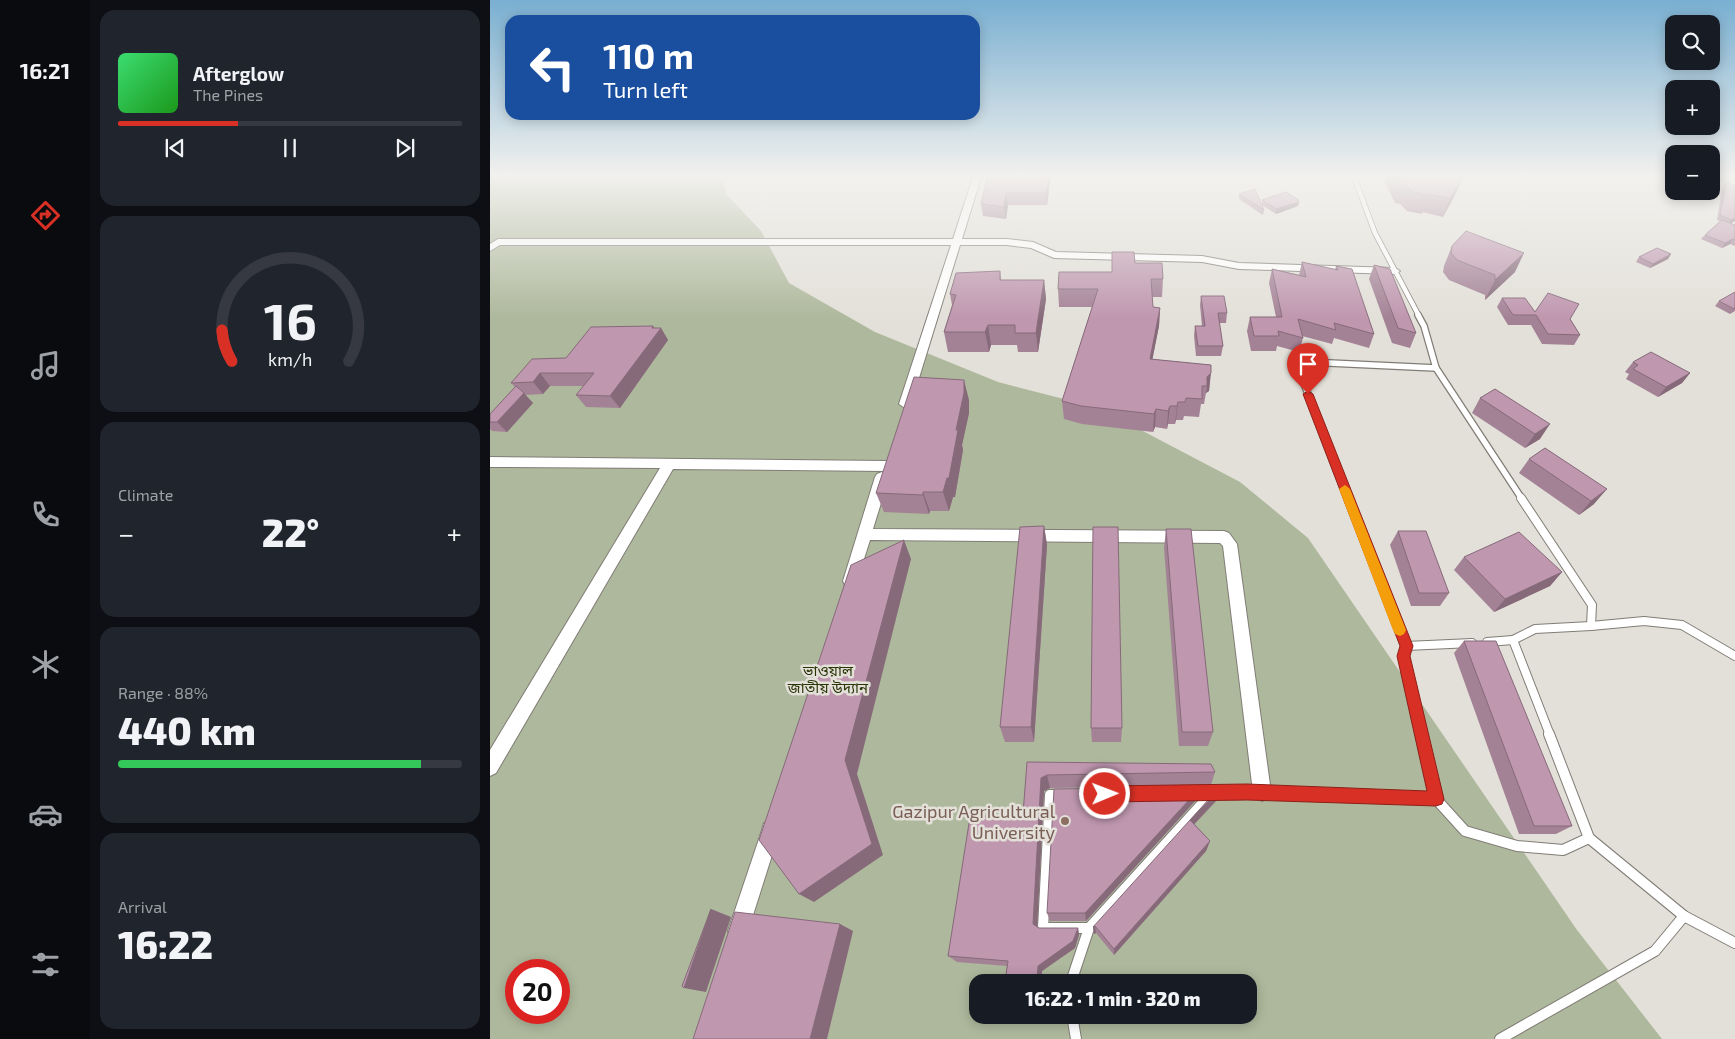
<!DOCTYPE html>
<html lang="en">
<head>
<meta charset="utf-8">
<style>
  body { margin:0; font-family:"Exo 2","Noto Sans Bengali",sans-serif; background:#20242c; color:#f1f3f6; height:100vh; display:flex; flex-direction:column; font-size:19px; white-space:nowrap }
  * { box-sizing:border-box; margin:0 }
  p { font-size:16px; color:#9ea1a6 }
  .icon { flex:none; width:28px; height:28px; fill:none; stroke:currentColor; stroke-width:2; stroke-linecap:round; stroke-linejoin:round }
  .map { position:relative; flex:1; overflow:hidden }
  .panel { display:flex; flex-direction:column; gap:10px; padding:10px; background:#0d0f14; width:400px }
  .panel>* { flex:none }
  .top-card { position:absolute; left:15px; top:15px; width:475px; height:105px; border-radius:15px; box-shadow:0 2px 12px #0003; background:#1a4fa0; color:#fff; overflow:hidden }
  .buttons { position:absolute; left:1175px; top:15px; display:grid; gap:10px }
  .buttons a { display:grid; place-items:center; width:55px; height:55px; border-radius:10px; background:#171b24; box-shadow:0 2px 12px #0003; font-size:25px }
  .speed { position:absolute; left:15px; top:959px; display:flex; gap:10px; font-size:25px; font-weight:700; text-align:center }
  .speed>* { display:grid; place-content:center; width:65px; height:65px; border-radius:50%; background:#171b24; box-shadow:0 2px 12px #0003; line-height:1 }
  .speed .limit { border:8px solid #d22; background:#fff; color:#111 }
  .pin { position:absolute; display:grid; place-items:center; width:42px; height:42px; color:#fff; margin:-51px -21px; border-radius:50% 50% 50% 0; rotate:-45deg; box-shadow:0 0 5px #0007 }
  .pin .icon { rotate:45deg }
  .me { position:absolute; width:55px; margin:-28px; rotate:89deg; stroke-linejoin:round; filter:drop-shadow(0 0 4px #0008) }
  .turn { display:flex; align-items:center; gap:18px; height:105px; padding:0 15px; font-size:22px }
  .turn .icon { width:65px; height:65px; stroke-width:2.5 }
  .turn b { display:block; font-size:35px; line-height:42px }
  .big { font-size:38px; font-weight:800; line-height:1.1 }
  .panel .widget { flex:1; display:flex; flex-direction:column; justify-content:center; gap:8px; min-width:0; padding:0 18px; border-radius:15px; background:#20242c }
  .panel .dial { align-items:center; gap:0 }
  .dial svg { height:130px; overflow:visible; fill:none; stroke:#363941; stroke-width:7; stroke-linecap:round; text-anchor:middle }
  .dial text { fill:#f1f3f6; stroke:none }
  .song { display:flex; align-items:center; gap:15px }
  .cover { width:60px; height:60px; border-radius:8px; background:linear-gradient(135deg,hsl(140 70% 55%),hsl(120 70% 35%)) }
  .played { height:5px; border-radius:2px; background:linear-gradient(90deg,#d93025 35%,#363941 35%) }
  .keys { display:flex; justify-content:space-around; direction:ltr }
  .heat { display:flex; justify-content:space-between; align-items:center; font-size:28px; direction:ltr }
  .charge { height:8px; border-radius:4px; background:linear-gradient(90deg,#34c759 88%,#363941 0) }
  .trip { position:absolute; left:479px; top:974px; width:288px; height:50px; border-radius:15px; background:#171b24; box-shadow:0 2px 12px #0003; font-weight:800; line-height:50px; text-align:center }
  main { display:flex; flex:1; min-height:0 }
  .dock { display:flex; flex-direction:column; width:90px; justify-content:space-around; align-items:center; background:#090b0e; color:#9ea1a6 }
  .dock .icon { width:35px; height:35px }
  .dock .active { color:#d93025 }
  .dock b { font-size:22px; color:#f1f3f6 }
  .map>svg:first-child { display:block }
  .green { fill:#aeb89c; fill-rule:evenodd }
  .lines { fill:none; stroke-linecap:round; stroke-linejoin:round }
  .service-far3-casing { stroke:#807d76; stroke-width:6 }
  .service-far2-casing { stroke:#807d76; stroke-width:8 }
  .service-far1-casing { stroke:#807d76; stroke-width:10 }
  .service-casing { stroke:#807d76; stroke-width:12 }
  .minor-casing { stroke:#807d76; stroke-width:2 }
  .service-far3 { stroke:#fff; stroke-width:4.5 }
  .service-far2 { stroke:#fff; stroke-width:5.5 }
  .service-far1 { stroke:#fff; stroke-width:8 }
  .service { stroke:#fff; stroke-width:10 }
  .minor { fill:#fff; fill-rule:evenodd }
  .wall { fill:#a48296 }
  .shaded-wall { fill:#866a7a }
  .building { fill:#bf97af; stroke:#866a7a }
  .route { fill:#d93025; stroke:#8d1f18 }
  .slow { fill:#f59e0b }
  .education-dot { fill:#8d6e63; stroke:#e3e0d9; stroke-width:2 }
  .labels { text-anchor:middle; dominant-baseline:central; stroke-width:5; stroke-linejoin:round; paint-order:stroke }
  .park-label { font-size:15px; fill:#2a3506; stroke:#e3e0d9 }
  .near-education-label { font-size:18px; fill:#785e54; stroke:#e3e0d9; text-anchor:end }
</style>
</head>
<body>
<main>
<nav class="dock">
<b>16:21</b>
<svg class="icon active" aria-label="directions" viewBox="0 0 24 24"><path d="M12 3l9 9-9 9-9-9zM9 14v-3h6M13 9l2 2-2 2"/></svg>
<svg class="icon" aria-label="music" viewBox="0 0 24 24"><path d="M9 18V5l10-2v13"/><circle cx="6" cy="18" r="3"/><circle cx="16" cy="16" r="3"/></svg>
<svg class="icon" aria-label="phone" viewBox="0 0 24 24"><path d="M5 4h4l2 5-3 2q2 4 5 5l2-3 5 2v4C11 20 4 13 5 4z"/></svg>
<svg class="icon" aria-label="climate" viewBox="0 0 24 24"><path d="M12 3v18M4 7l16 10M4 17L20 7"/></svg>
<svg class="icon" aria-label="car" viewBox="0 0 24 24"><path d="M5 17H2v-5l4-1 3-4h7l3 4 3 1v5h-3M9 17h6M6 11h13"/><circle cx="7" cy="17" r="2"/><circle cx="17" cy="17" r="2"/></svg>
<svg class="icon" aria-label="filters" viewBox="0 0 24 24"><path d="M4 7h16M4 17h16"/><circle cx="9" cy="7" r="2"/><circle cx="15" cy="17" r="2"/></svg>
</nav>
<section class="panel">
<div class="widget">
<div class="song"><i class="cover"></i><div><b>Afterglow</b><p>The Pines</p></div></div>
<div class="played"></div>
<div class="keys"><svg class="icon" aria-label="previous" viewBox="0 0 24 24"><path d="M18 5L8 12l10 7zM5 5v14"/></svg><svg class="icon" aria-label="pause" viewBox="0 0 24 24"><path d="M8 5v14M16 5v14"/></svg><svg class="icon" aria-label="next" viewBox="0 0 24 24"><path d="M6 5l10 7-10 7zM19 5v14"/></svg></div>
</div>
<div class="widget dial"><svg viewBox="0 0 100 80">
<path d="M14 69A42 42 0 1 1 86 69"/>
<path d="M14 69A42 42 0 0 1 8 50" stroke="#d93025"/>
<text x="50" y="56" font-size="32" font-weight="700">16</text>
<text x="50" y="72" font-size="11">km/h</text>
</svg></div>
<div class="widget"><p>Climate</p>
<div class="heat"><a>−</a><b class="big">22°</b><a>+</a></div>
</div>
<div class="widget"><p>Range · 88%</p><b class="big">440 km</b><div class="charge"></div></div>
<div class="widget"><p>Arrival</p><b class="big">16:22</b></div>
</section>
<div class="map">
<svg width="1245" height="1039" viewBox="0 0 1245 1039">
  <rect width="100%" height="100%" fill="#e3e0d9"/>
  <path class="green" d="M0 174H231L236 194 271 231 299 283 385 332 508 382 609 408 750 482 818 538 1087 930 1172 1039H0ZM26 970H69V1012H26ZM488 982H758V1015H488Z"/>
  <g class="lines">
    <g class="service-far3-casing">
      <polyline id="service-far3" points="863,174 885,233 929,316"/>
    </g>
    <g class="service-far2-casing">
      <g id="service-far2">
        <polyline points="928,315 934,326 946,368 1032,499"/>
        <polyline points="859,499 811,376 812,368 818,362 946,368"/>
      </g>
    </g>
    <g class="service-far1-casing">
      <g id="service-far1">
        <polyline points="858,498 916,646"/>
        <polyline points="1031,498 1102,605 1101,626 1045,629 1023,640 1060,735"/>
        <polyline points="1101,626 1154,621 1192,625 1245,656"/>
        <polyline points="997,642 1023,640"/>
        <polyline points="932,735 914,656 916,646 982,643"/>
      </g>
    </g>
    <g class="service-casing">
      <g id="service">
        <polyline points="931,734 946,799"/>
        <polyline points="702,792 726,792"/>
        <polyline points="571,795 560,795 553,928 599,928"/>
        <polyline points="1099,838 1194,916 1245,943"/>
        <polyline points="581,982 599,928 710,806 726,792 946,799 975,831 1027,846 1073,850 1099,838 1059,734"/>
        <polyline points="582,1015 586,1039"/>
        <polyline points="1010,1039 1165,951 1194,916"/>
      </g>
    </g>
    <g class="minor-casing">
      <g id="minor">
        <polygon points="484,174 492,174 472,239 517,239 543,242 566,252 712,256 749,263 905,268 910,271 905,274 749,269 712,262 564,258 541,248 517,245 470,245 421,404 415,408 409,404 461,245 10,245 0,251 0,244 8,239 463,239"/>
        <polygon points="0,457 396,461 401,463 402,466 401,469 396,471 183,469 6,773 0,776 0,750 170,468 0,467"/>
        <polygon points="392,472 397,474 399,477 383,529 734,531 739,533 747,544 781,792 778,798 772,801 766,798 763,792 733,546 730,543 380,540 367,581 365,585 360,587 355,585 353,581 385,477 387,474"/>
        <polygon points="281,821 288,823 290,830 258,931 255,938 248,941 241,938 238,931 272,830 274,823"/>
      </g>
    </g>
    <use href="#service-far3" class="service-far3"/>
    <use href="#service-far2" class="service-far2"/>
    <use href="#service-far1" class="service-far1"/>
    <use href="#service" class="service"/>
    <use href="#minor" class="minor"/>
  </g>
  <g class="wall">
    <polygon points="559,174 561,174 561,175 557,205 518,205 516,219 493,216 491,204"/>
    <polygon points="896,174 961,174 973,177 965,195 953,217 933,212 932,214 917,211 910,204 905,203 894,180"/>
    <polygon points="1236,183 1245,185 1245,221 1240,223 1245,225 1245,246 1240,244 1232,248 1211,239 1215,235 1230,221 1227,220 1232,188"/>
    <polygon points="749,194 774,210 773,215 749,199"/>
    <polygon points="772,200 809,200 809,202 808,206 786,214 772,205"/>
    <polygon points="962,246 1025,272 995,300 995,295 959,280 953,272 954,266"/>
    <polygon points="1181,254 1178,259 1160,268 1146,262 1149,257"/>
    <polygon points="812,262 845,270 846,266 884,334 879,348 844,338 842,344 812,336 813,338 809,352 787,346 786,351 761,351 757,331 760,317 786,317 779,283 782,269 809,275"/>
    <polygon points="645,263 673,279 672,297 662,297 663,307 670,308 669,326 662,359 721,365 719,391 716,393 714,404 711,404 709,417 694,416 693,420 686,420 685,424 678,424 677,429 665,427 663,432 592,424 574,419 572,401 602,307 569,307 568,289 622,272"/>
    <polygon points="884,265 926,333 920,348 902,343 879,279"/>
    <polygon points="510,271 511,280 554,280 556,299 548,352 528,352 527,345 501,345 499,352 458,352 454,332 462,305 460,294"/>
    <polygon points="1245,292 1245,311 1240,314 1225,306 1229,301"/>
    <polygon points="711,296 737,313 736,323 729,323 733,346 731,356 706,356 704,336 705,326 712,326 710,305"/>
    <polygon points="1012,298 1045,312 1080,319 1090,335 1084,345 1052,344 1041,325 1018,325 1007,307"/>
    <polygon points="163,326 164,328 171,328 178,340 130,408 96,407 86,395 94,386 60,386 53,394 35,395 43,403 17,432 2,431 0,429 0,414 25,387 21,383 76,358"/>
    <polygon points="1143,362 1200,373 1192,383 1168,397 1136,379 1139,374 1135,372"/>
    <polygon points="1005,389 1050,439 1035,448 982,413 990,398"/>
    <polygon points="479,400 479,413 472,445 473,450 465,497 463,497 459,511 440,511 439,514 394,512 386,493"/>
    <polygon points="1055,448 1104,504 1089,515 1029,473 1039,459"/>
    <polygon points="554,526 557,545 544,742 515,742 510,727"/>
    <polygon points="676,529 723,732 718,746 689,746 674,548"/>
    <polygon points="908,531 959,593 950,606 921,606 900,545"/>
    <polygon points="974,557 1072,572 1060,586 1004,612 964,570"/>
    <polygon points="974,641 1082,826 1066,834 1029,834 964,653"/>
    <polygon points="601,728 632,728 631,742 602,742"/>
    <polygon points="537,762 725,772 721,785 560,788 554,791 547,926 549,928 588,928 589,935 585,948 552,971 551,982 515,982 517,966 467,962 458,956 533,814"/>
    <polygon points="711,787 707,799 596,921 560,921 557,913"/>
    <polygon points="728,799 704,824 720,841 716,851 624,955 606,933 604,934 603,927"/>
    <polygon points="526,1015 549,1015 548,1018"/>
  </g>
  <g class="shaded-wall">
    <polygon points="559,174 561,174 561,175 557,205 556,193"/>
    <polygon points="973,177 965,195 953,217 960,199"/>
    <polygon points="516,193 518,205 516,219 514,207"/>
    <polygon points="809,200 808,206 786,214 786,209"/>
    <polygon points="1245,218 1245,221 1238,225 1241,220"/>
    <polygon points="1243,239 1240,244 1232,248 1235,243"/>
    <polygon points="1034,253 1025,272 995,300 1005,280"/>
    <polygon points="1181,254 1178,259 1160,268 1163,264"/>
    <polygon points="554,280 556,299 548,352 546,333"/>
    <polygon points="670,308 669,326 659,377 660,359"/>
    <polygon points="498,325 501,345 499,352 495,332"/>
    <polygon points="163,326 167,332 171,328 178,340 130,408 120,396"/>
    <polygon points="50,373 60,386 53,394 43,382"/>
    <polygon points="721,373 719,391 716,393 717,386 717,377"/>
    <polygon points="1200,373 1192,383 1168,397 1176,387"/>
    <polygon points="474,380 479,400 479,413 472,445 473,450 465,497 463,497 459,511 453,492"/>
    <polygon points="34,393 43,403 17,432 7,422"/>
    <polygon points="688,402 686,420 685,424 687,406"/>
    <polygon points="680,406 678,424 677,429 678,411"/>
    <polygon points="666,409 665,427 663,432 664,414"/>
    <polygon points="1060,424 1050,439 1035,448 1045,434"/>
    <polygon points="1117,489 1104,504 1089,515 1101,501"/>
    <polygon points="433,492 440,511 439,514 433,495"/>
    <polygon points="554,526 557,545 544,742 541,727"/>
    <polygon points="414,540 421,559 367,774 393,855 324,902 309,894"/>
    <polygon points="1072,572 1060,586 1004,612 1015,599"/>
    <polygon points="557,775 560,788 554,791 547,931 543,924 551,778"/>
    <polygon points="711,787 707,799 596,921 595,913"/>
    <polygon points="733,787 728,799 697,832 700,820"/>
    <polygon points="720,841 716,851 624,955 624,949"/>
    <polygon points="221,909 241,917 216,992 194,988"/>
    <polygon points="350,924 363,931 337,1039 320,1039"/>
    <polygon points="605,926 606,933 604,934 603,927"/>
    <polygon points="588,928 589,935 585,948 552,971 551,982 547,982 548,966"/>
  </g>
  <g class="building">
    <polygon points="498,174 559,174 556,193 516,193 514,207 491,204"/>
    <polygon points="905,174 961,174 973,177 960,199 940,194 939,196 923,192 916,186 911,185"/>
    <polygon points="1236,183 1245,185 1245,218 1241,220 1230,215"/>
    <polygon points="765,189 774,210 749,194"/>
    <polygon points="796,192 809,200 808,201 809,202 786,209 772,200"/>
    <polygon points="1232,220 1245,225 1245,240 1243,239 1235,243 1215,235"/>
    <polygon points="976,231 1034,253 1005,280 1005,275 967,260 961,253 962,246"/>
    <polygon points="1167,248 1181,254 1163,264 1149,257"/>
    <polygon points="622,252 644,252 645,263 672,263 673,279 661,279 663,307 670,308 660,359 721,365 721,373 717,377 717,386 712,386 712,399 696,398 695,402 688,402 687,406 680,406 678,411 666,409 664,414 591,406 572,401 608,289 568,289 569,272 622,272"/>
    <polygon points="812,262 848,270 846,266 862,269 884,334 844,323 846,330 808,319 813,338 788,331 789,336 764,336 760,317 792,317 782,269 816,277"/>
    <polygon points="884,265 900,269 926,333 908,328"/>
    <polygon points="510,271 510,280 554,280 546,333 525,333 525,325 498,325 495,332 454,332 466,295 460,294 466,273"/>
    <polygon points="1245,292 1245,308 1244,309 1229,301"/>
    <polygon points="1058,293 1089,304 1080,319 1090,335 1058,334 1046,315 1023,315 1012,298 1035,298 1045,312"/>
    <polygon points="711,296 734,296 737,313 728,313 733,346 708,346 705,326 715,326"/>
    <polygon points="163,326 162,328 171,328 120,396 86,395 104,373 50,373 43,382 21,383 42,359 76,358 101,327"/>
    <polygon points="1161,352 1200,373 1176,387 1143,369 1148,365 1143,362"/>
    <polygon points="424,377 474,380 474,393 466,430 468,430 459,478 457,478 453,492 433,492 433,495 386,493"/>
    <polygon points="26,386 34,393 7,422 0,422 0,414"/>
    <polygon points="1005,389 1060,424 1045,434 990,398"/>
    <polygon points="1055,448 1117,489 1101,501 1039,459"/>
    <polygon points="554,526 541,727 510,727 530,527"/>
    <polygon points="603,527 628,527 632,728 601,728"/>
    <polygon points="676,529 701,529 723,732 692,732"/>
    <polygon points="908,531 936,531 959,593 929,593"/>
    <polygon points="1029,532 1072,572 1015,599 974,557"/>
    <polygon points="414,540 355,760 382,844 309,894 269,840 361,565"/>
    <polygon points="974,641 1006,641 1082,826 1044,826"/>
    <polygon points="537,762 721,764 725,772 557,775 551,778 543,924 549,928 588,928 583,941 548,966 547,982 515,982 518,961 458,956 480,817 533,814"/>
    <polygon points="711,787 595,913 557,913 564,789"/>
    <polygon points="733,787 700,820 720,841 624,949 605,926 603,927 719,799"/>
    <polygon points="221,909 194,988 192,986"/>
    <polygon points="245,912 350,924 320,1039 203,1039"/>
  </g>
  <linearGradient id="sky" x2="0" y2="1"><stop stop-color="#79afd1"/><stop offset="0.55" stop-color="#f2f1ee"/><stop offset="1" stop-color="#f2f1ee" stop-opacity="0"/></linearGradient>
  <rect width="1245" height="319" fill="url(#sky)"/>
  <polygon class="route" points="818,391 823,394 923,646 920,656 954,799 952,804 946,806 757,800 615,802 610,799 608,794 610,789 615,786 757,784 937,791 907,656 910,646 813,394"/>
  <polygon class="slow" points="855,485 860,489 916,630 914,634 910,636 905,634 903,630 849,489"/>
  <circle class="education-dot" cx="575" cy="821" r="5"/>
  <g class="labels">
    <g class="park-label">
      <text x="338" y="670">ভাওয়াল<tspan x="338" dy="17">জাতীয় উদ্যান</tspan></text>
    </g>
    <g class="near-education-label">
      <text x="565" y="811">Gazipur Agricultural<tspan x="565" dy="21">University</tspan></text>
    </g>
  </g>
</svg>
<div class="buttons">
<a><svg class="icon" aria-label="search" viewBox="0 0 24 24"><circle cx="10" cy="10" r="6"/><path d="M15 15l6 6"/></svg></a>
<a>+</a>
<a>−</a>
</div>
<div class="speed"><div class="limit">20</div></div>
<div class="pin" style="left:818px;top:394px;background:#d93025"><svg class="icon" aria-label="arrive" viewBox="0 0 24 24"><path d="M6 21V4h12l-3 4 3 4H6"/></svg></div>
<svg class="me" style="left:615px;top:794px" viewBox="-20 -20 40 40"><circle r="17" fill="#d93025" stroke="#fff" stroke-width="3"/><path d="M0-11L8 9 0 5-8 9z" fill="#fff"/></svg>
<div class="trip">16:22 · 1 min · 320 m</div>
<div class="top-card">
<div class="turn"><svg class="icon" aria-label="left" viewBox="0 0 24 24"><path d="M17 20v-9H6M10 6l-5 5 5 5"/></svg><div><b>110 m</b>Turn left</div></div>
</div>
</div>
</main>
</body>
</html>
